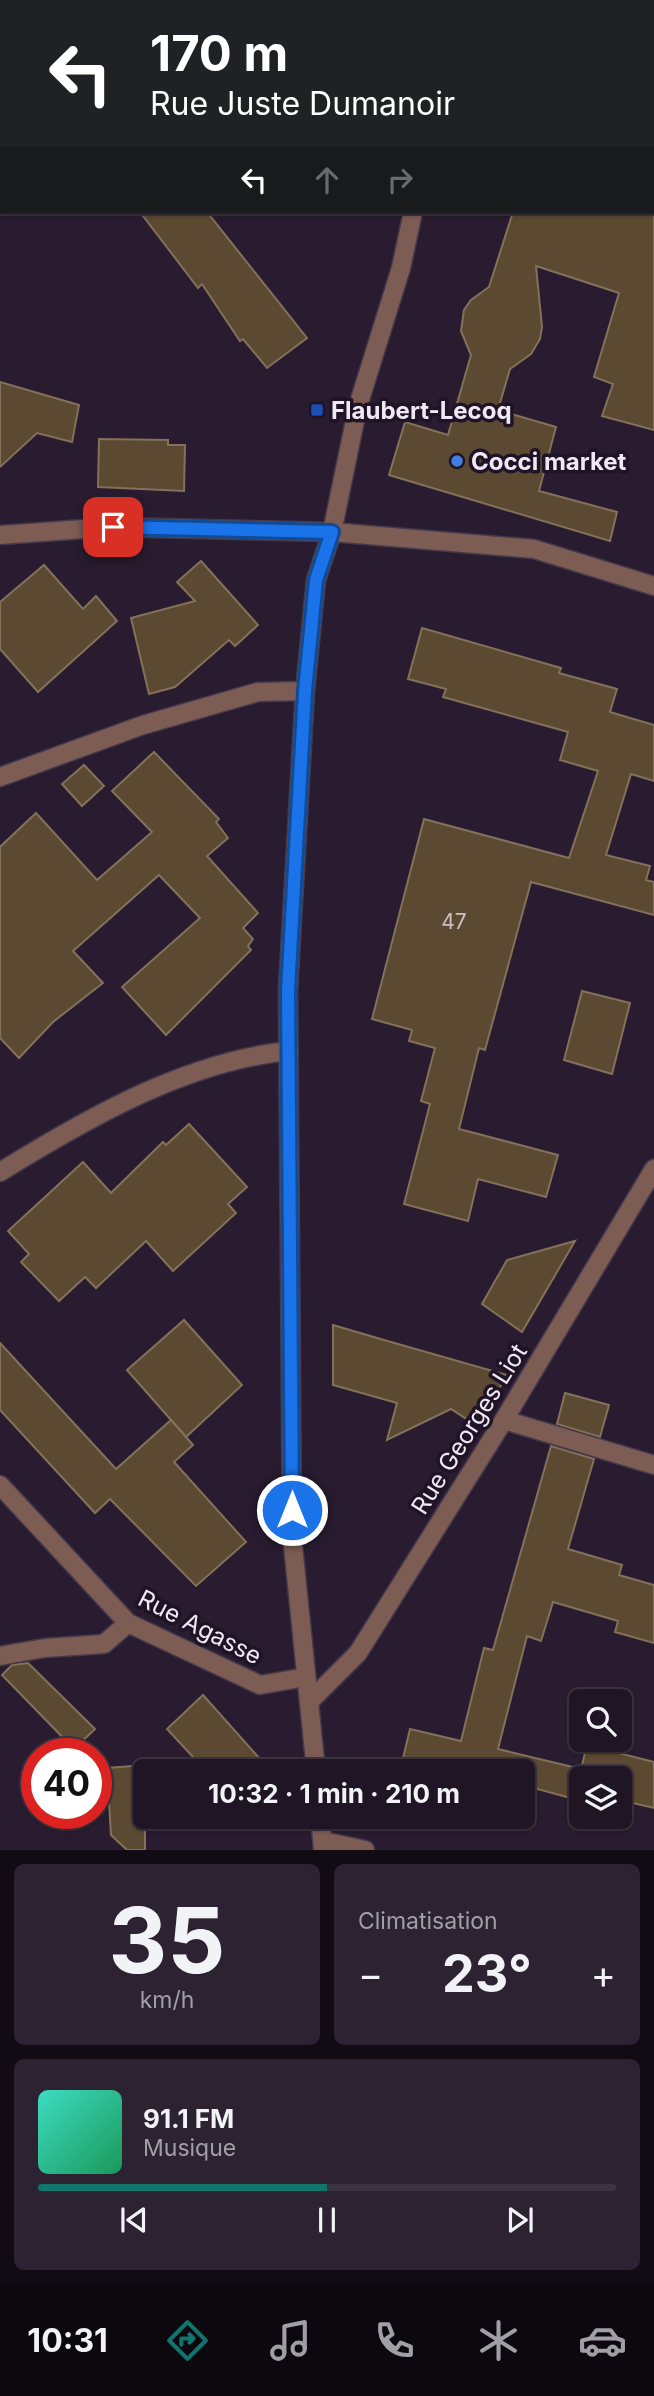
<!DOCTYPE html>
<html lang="fr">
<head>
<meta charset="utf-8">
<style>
  body { margin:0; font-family:Inter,sans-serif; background:#2c2231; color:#f1f3f6; height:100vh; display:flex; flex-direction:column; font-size:26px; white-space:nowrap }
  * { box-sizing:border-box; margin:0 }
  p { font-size:23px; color:#a19fa6 }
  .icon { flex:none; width:38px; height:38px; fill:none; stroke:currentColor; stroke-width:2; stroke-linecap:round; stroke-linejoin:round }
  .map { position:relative; height:1850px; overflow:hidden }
  .details { display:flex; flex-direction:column; gap:14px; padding:14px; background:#110c14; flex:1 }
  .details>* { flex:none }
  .hud { position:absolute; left:0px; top:0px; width:654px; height:214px; box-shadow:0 2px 5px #0004,0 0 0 2px #3c3441; background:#202124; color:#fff; overflow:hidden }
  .fabs { position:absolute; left:569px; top:1689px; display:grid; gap:14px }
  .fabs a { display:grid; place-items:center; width:63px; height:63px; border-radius:10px; background:#1f1524; box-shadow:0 2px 5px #0004,0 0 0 2px #3c3441; font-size:35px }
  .speed { position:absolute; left:21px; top:1738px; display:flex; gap:14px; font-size:35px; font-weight:700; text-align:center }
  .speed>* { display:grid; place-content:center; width:91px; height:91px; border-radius:50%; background:#1f1524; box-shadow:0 2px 5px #0004,0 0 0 2px #3c3441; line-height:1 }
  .speed .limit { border:10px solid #d22; background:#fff; color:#111 }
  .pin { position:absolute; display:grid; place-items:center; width:60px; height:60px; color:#fff; margin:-30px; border-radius:14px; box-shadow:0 4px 10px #0006 }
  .me { position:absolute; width:77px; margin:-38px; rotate:0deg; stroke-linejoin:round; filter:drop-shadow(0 0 5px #0008) }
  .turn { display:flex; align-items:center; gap:24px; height:147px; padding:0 35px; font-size:32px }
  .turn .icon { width:91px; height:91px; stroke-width:2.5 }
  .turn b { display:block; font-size:49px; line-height:60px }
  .lanes { display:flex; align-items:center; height:66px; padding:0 35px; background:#0003; justify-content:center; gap:35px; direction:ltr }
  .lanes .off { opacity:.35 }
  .big { font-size:52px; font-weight:700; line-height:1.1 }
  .details .card { flex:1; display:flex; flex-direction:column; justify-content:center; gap:10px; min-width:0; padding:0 24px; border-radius:10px; background:#2c2231 }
  .details .dial { align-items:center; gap:0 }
  .dial b { font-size:91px; line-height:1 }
  .song { display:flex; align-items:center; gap:21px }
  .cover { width:84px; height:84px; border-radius:10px; background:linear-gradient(135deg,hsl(170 70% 55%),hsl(150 70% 35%)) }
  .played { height:7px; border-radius:4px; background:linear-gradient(90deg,#0f766e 50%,#3c3441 50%) }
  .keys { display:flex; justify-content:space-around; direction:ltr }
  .heat { display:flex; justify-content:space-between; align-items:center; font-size:38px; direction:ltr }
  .details .tiles { flex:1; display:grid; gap:14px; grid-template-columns:1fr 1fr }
  .card:last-child { grid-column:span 2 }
  .trip { position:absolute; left:133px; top:1759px; width:402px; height:70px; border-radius:10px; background:#1f1524; box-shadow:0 2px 5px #0004,0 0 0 2px #3c3441; font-weight:700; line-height:70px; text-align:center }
  .dock { display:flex; height:112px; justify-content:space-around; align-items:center; background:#0c080e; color:#a19fa6 }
  .dock .icon { width:49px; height:49px }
  .dock .current { color:#0f766e }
  .dock b { font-size:32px; color:#f1f3f6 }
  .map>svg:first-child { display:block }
  .building { fill:#5b4932; stroke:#83715a; stroke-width:2 }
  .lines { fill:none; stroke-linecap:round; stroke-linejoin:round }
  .minor-casing { stroke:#45394c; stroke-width:21 }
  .tertiary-casing { stroke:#45394c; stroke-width:21 }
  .minor { stroke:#7d5c53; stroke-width:18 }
  .tertiary { stroke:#7d5c53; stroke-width:18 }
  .route-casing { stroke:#114b97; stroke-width:18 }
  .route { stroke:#1a73e8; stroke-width:12 }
  .transit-dot { fill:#1a4fb4; stroke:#1f1326; stroke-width:2.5 }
  .shop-dot { fill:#3f7fe0; stroke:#1f1326; stroke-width:2.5 }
  .labels { text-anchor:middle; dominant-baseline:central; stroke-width:7; stroke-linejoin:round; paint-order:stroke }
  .number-label { font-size:21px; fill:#cbc0c4 }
  .poi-label { font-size:24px; font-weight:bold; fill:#f0e8f5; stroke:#1f1326; text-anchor:start }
  .street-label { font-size:24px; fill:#f0e8f5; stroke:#1f1326 }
</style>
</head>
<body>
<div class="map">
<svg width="654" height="1850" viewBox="0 0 654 1850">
  <rect width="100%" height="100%" fill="#291c30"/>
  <g class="building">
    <polygon points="140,212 207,212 307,338 267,368 243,339 240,341 202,284 198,288"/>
    <polygon points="513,212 654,212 654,430 602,416 613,384 594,377 619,293 536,266 542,327 540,339 531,354 510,369 498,410 556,427 539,491 617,512 610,541 389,475 405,422 448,435 471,355 461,331 464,310 471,300 489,287"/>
    <polygon points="0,382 79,405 72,442 37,433 0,467"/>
    <polygon points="99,439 168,440 168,445 185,445 184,491 98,487"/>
    <polygon points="201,561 258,625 235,646 229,640 175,687 149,694 131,618 195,601 177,582"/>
    <polygon points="44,565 83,609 96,596 117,621 38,692 0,649 0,602"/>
    <polygon points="422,628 561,668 559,673 617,689 610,712 654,725 654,781 631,774 606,855 650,866 646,880 654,882 654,915 531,882 485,1050 479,1048 459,1129 558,1155 546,1197 478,1179 468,1221 404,1204 430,1104 421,1101 435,1048 409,1041 412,1030 372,1019 424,819 569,858 598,771 560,760 568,732 443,697 446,689 408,679"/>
    <polygon points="154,752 219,819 216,822 228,838 207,856 258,913 243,928 253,939 248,946 251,950 166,1035 122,987 200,918 159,875 73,951 103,983 53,1022 19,1058 0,1038 0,847 36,813 97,880 152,832 112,791"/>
    <polygon points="84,765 104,786 82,806 62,784"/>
    <polygon points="582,991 630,1003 612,1074 564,1060"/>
    <polygon points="189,1124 247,1187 228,1204 236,1213 173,1271 146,1241 96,1288 85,1277 59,1301 21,1262 29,1254 8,1231 83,1162 111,1193 163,1142 166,1145"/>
    <polygon points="575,1241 522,1332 482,1304 507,1260"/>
    <polygon points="184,1320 242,1385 186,1437 127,1370"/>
    <polygon points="333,1325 384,1340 507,1375 477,1426 451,1409 387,1440 397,1403 333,1385"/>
    <polygon points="0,1343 116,1469 171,1420 193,1445 174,1462 246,1542 196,1586 110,1499 95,1513 0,1410"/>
    <polygon points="565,1393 609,1405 600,1437 557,1424"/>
    <polygon points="551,1446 594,1459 568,1549 622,1565 619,1575 654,1585 654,1643 615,1632 618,1621 553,1602 541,1641 527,1636 498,1749 581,1769 587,1745 654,1762 654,1808 620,1800 620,1778 581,1778 581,1801 523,1785 523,1771 400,1771 410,1729 461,1741 484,1648 493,1650"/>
    <polygon points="28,1663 95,1729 74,1749 2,1675 12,1665"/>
    <polygon points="203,1695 261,1760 249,1771 206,1771 167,1729"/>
    <polygon points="145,1765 145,1850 127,1850 111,1835 107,1768"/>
    <polygon points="483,1816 514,1816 512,1826 482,1821"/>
  </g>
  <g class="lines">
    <g class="minor-casing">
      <g id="minor">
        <polyline points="256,0 257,2"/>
        <polyline points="0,9 2,9"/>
        <polyline points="653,109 654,109"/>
        <polyline points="0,535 113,527 332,532 534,549 654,586"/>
        <polyline points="0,777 143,725 258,692 305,691"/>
        <path d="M0 1172C86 1119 186 1061 289 1051"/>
        <polyline points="504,1420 654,1465"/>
        <polyline points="0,1485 128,1623 260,1685 306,1677"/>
        <polyline points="0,1656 45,1648 104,1644 128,1623"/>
        <polyline points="309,1702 358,1653 504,1420 654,1169"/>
        <polyline points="323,1841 365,1850"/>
      </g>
    </g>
    <g class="tertiary-casing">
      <g id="tertiary">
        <polyline points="462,2 462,0"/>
        <polyline points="316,1771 292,1536 288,990 305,691 316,580 332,532 358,406 401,268 413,212"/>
        <polyline points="320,1816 323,1850"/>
      </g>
    </g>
    <use href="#minor" class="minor"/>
    <use href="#tertiary" class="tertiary"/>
  </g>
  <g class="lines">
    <g class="route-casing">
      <polyline id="route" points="113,527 332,532 316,580 305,691 288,990 292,1510"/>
    </g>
    <use href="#route" class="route"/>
  </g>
  <rect class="transit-dot" x="310" y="403" width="14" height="14" rx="3.5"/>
  <circle class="shop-dot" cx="457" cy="461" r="7"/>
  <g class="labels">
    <g class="number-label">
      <text x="454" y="921">47</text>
    </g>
    <g class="poi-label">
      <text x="331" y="410">Flaubert-Lecoq</text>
      <text x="471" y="461">Cocci market</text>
    </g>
    <g class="street-label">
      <text transform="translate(469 1429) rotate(-58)">Rue Georges Liot</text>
      <text transform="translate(200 1627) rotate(27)">Rue Agasse</text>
    </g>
  </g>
</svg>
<div class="fabs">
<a><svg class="icon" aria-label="search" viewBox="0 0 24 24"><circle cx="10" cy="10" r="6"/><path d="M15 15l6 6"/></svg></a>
<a><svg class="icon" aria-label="layers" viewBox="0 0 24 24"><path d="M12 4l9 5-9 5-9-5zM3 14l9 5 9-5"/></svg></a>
</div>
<div class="speed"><div class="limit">40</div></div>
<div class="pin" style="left:113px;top:527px;background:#d93025"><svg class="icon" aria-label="arrive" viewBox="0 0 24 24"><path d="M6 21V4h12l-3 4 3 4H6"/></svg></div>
<svg class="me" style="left:292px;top:1510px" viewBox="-20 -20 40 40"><circle r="17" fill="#1a73e8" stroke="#fff" stroke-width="3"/><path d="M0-11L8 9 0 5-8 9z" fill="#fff"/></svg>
<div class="trip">10:32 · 1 min · 210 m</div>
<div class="hud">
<div class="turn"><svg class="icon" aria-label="left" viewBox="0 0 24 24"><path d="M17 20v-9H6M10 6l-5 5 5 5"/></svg><div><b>170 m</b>Rue Juste Dumanoir</div></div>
<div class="lanes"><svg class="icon" aria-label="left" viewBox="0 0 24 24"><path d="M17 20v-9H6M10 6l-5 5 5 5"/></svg><svg class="icon off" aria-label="ahead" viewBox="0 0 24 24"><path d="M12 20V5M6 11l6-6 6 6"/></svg><svg class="icon off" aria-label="right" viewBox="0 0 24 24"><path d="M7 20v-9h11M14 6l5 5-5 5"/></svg></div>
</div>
</div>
<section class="details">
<div class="tiles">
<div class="card dial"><b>35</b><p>km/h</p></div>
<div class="card"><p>Climatisation</p>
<div class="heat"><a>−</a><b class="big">23°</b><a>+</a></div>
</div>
<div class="card">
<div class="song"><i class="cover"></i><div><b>91.1 FM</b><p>Musique</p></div></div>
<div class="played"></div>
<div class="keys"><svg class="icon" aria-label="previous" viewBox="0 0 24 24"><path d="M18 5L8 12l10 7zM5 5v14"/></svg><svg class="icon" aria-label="pause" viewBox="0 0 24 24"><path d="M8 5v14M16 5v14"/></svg><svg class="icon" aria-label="next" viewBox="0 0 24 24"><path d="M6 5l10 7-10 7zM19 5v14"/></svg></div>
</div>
</div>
</section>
<nav class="dock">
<b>10:31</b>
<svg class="icon current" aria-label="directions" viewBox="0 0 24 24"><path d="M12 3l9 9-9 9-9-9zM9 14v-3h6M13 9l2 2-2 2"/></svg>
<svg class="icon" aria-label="music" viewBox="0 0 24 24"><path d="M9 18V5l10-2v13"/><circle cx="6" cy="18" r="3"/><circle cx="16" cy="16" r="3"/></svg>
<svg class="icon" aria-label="phone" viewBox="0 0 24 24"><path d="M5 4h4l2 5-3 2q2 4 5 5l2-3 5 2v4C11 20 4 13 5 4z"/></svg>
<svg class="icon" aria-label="climate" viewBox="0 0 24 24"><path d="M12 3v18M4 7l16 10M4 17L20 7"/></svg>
<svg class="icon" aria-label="car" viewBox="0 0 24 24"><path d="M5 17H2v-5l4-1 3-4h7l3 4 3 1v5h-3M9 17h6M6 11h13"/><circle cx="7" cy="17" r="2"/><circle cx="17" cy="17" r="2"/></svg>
</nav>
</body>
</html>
